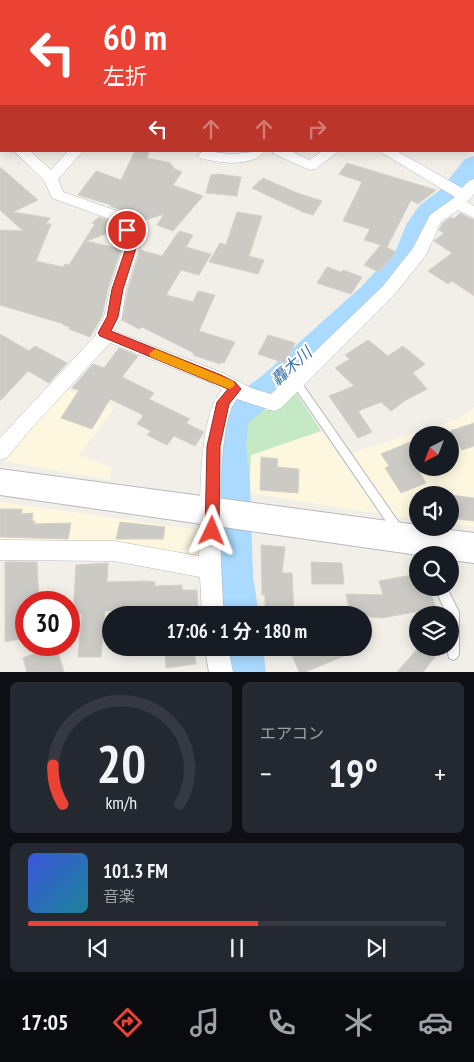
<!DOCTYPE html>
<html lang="ja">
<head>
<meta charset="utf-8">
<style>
  body { margin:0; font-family:"PT Sans Narrow","Noto Sans JP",sans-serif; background:#242831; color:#f1f3f6; height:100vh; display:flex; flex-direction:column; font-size:19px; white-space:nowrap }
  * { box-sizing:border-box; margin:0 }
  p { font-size:16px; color:#9ea1a6 }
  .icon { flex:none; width:28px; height:28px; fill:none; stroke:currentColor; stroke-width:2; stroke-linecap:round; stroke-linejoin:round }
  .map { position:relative; height:672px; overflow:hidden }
  .sheet { display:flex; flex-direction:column; gap:10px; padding:10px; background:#0d0f14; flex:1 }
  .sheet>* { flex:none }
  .banner { position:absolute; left:0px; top:0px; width:475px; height:152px; box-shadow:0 2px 12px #0003; background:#ea4335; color:#fff; overflow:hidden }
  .needle { width:32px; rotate:222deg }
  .buttons { position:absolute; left:409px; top:426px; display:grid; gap:10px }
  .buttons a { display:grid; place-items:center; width:50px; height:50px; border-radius:50%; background:#171b24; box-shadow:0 2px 12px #0003; font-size:25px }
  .speed { position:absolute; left:15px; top:591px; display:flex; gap:10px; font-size:25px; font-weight:700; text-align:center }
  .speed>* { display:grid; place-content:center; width:65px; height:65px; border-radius:50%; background:#171b24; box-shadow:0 2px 12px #0003; line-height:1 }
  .speed .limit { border:8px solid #d22; background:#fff; color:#111 }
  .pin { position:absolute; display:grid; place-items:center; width:42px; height:42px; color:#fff; margin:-21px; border:2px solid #fff; border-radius:50%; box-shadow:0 1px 5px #0007 }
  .me { position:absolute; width:55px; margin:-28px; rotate:2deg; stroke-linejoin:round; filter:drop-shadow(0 0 4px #0008) }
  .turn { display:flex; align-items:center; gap:18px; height:105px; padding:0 20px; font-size:22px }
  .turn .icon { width:65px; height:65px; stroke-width:2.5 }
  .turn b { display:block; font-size:35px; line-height:42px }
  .lanes { display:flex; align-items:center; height:48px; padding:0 20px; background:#0003; justify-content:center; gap:25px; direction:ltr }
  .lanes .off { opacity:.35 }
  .big { font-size:38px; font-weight:700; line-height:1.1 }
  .sheet .widget { flex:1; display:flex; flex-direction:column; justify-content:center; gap:8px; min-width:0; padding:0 18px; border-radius:8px; background:#242831 }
  .sheet .dial { align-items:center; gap:0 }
  .dial svg { height:130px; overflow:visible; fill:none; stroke:#363941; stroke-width:7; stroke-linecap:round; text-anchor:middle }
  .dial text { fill:#f1f3f6; stroke:none }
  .song { display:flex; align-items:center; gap:15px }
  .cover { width:60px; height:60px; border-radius:8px; background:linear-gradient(135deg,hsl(230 70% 55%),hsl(190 70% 35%)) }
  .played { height:5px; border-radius:2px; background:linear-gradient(90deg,#ea4335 55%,#363941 55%) }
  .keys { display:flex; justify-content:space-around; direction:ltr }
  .heat { display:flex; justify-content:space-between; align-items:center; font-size:28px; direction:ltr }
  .sheet .tiles { flex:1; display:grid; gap:10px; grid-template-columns:1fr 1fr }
  .widget:last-child { grid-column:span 2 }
  .trip { position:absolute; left:102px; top:606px; width:270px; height:50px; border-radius:25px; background:#171b24; box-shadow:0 2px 12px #0003; font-weight:700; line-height:50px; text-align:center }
  .tab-bar { display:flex; height:80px; justify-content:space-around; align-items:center; background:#090b0e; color:#9ea1a6 }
  .tab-bar .icon { width:35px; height:35px }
  .tab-bar .active { color:#ea4335 }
  .tab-bar b { font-size:22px; color:#f1f3f6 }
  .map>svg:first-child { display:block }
  .commercial { fill:#fef7e0; fill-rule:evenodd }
  .green { fill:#c5e8c5 }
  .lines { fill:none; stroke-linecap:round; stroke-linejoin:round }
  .river { fill:#aadaff; fill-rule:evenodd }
  .building { fill:#cccac5; stroke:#d6d1c6 }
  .lane-casing { stroke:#b5b8bc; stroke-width:2 }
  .street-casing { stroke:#b5b8bc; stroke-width:1 }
  .secondary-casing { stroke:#b6babf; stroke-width:2 }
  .lane { fill:#fff; fill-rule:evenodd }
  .street { fill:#fff; fill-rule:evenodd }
  .secondary { fill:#fff; fill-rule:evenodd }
  .route { fill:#ea4335; stroke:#982c22 }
  .slow { fill:#f59e0b }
  .labels { text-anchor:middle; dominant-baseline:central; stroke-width:4; stroke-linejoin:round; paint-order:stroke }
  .water-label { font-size:16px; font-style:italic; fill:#4174aa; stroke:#fff }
</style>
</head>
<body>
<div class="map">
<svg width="474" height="672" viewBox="0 0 474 672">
  <rect width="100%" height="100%" fill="#f1efe8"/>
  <g class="commercial">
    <polygon points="60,387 115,407 79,455 111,467 110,480 4,461 15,439"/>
    <path d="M474 407V527L450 524V495H418L417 519 394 516 352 453 458 419ZM418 435H450V468H418Z"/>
    <polygon points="321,431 381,514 249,493 251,455"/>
    <polygon points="0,502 206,531 202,561 0,545"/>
  </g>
  <polygon class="green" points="295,391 321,431 251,455 249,493 239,448 253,410 274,410"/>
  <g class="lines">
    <g class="river">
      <polygon points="474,156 474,181 458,202 438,217 432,225 418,261 381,301 285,393 249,422 246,445 250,481 253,577 259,615 219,615 215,577 216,481 212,445 218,417 222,407 232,398 263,375 361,287 396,250 407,223 420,205 440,190 465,159"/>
      <polygon points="223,648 263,648 266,672 226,672"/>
    </g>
  </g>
  <g class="building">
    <polygon points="135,151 149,151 147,158 171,163 170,165 173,166 173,168 182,172 173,185 203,196 173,231 157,225 164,214 134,224 127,212 110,206 111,205 78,195 96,171 121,180"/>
    <polygon points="347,163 436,190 418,204 411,200 387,247 384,246 396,252 379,272 364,265 381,245 364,240 370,229 343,221 362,182 339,174"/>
    <polygon points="0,167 38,200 13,212 50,218 46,224 51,224 36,261 63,267 65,264 69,265 95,224 92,223 99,217 114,222 117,230 86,241 121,249 108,288 102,316 90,337 69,329 70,327 63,325 64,324 0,305 0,230 23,231 0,210"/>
    <polygon points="218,174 241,177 237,196 206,193 211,175"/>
    <polygon points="263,178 297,193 322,201 313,215 303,212 252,188"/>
    <polygon points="237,212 262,216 249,256 264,260 258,274 209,262 220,243 226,245"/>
    <polygon points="460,213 474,220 474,296 452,281 448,284 428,271 452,253 434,241 444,233 439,230 443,223 451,217 454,219"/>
    <polygon points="179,231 193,235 186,247 211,254 199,275 181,270 166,295 193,302 198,291 215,295 199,331 235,342 224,363 221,362 220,364 193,355 194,353 142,327 139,329 122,320 128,289 140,250 162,256"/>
    <polygon points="327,267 341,272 343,270 362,277 351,294 317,283"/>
    <polygon points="0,334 29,351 35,346 67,363 49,383 28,371 0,401"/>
    <polygon points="268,335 295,343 285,363 258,354"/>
    <polygon points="368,340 388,356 403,346 425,364 413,373 427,389 406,400 391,411 381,402 358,411 372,432 358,438 329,396 354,386 335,368 350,359 345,355"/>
    <polygon points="119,348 138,356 122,377 154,393 149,399 190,419 186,423 204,432 195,446 174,436 167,445 147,435 151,431 137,424 143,416 141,414 110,399 92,429 61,418 79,390 72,388 93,364 104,368"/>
    <polygon points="474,423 474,446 462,450 450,431"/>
    <polygon points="410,442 418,452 418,470 426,483 401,493 385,468 389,466 381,454"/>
    <polygon points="261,457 278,459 277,467 299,469 298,493 260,490"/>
    <polygon points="450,495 474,498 474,521 450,518"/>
    <polygon points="0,509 22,509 22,514 33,513 32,521 35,521 34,524 71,523 68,539 0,537"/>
    <polygon points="120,522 165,527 163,539 116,539"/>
    <polygon points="261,545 285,547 282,573 292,573 294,615 265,615 265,595 262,595"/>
    <polygon points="5,562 37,562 39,602 26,602 26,638 5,642"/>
    <polygon points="311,562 342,563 344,584 312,584"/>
    <polygon points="108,563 107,582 145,581 155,582 155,586 182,585 182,590 197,590 198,615 158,614 158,610 105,611 101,657 78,657 82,614 73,615 76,565"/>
    <polygon points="418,574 418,588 429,588 436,608 382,618 351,615 346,594 383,595 379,581"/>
    <polygon points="56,645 64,672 27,672 23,658"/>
    <polygon points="165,648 194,648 196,664 166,668"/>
    <polygon points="289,648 364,648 305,672 299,672"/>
    <polygon points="418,648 442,648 423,672 397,672"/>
  </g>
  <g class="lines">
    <g class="lane-casing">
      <g id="lane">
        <polygon points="296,378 299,379 402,527 403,530 402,533 398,535 394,533 293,385 291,382 293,379"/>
        <polygon points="435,588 447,588 459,612 459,654 457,658 453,660 449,658 447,648 450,648 450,615 447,615"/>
      </g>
    </g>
    <g class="street-casing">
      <g id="street">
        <polygon points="410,0 422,0 423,1 411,1"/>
        <rect x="0" y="129" width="1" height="9"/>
        <path d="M14 151H30L51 170 68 151H83L58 179 63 192 126 214 129 218 141 242 126 289 122 317 114 331 223 373 251 388 271 394 383 286 413 248 430 215 455 197 379 151H397L462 188 469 181 474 179V194L467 202 474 206V218L458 210 441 222 426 255 395 294 281 408 274 411 237 399C213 425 221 575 224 615H202L200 577 114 561 0 560V540L114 541 199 556C201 516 196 418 222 390L211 383 110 343 28 432 7 458 0 460V438L96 335 95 333 104 317 110 289 125 242 115 221 52 198 44 180Z"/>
        <path d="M203 151 232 154 265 151C252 168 218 163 200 158L198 155Z"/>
        <polygon points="272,151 291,151 309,160 322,151 339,151 315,169 310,170 274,154"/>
        <polygon points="205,648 228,648 233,672 209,672"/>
      </g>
    </g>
    <g class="secondary-casing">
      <polygon id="secondary" points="0,469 418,525 418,528 435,528 474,533 474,563 450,560 450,555 418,555 0,495"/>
    </g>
    <use href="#lane" class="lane"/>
    <use href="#street" class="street"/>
    <use href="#secondary" class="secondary"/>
  </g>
  <polygon class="route" points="127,227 131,228 138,242 123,289 118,317 111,331 221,375 235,382 241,389 229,404 220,446 219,531 217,535 212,537 207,535 205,531 207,446 217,402 228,389 100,336 98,333 107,317 112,289 128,242 122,230"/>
  <polygon class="slow" points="155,349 233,381 235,384 233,387 229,389 151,357 149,354"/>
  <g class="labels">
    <g class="water-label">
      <text transform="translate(291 366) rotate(-42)">轟木川</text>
    </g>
  </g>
</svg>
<div class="buttons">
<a><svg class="needle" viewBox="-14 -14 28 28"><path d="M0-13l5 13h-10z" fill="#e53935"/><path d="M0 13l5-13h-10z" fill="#9ea1a6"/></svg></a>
<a><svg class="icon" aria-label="sound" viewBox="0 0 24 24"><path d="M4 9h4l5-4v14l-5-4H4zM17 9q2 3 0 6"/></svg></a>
<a><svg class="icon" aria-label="search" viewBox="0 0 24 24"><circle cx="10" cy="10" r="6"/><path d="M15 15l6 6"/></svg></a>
<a><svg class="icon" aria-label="layers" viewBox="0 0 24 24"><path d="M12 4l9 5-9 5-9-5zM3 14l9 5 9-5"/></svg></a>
</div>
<div class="speed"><div class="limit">30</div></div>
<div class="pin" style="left:127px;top:230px;background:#d93025"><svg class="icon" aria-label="arrive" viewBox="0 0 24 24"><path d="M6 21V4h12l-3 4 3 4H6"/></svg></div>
<svg class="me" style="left:212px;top:531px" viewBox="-20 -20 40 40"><path d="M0-17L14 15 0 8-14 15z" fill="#ea4335" stroke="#fff" stroke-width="4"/></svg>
<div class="trip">17:06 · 1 分 · 180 m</div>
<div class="banner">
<div class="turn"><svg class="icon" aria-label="left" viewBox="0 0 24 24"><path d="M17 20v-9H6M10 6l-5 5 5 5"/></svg><div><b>60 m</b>左折</div></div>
<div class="lanes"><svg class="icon" aria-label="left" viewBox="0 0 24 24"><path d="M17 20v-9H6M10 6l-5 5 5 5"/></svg><svg class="icon off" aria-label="ahead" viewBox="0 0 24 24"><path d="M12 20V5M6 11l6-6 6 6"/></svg><svg class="icon off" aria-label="ahead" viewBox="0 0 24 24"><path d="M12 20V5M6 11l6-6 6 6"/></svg><svg class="icon off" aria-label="right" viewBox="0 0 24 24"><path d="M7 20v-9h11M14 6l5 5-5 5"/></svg></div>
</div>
</div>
<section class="sheet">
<div class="tiles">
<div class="widget dial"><svg viewBox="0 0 100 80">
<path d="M14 69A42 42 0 1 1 86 69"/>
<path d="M14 69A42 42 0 0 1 8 45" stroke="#ea4335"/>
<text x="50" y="56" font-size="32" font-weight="700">20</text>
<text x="50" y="72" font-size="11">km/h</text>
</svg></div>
<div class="widget"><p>エアコン</p>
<div class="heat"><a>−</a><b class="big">19°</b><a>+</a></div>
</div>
<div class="widget">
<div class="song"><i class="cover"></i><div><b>101.3 FM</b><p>音楽</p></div></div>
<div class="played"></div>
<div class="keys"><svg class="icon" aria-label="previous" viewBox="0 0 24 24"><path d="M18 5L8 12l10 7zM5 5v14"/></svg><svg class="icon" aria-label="pause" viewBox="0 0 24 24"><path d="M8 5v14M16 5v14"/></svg><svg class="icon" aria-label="next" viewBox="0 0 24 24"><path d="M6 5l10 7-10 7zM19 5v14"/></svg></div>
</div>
</div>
</section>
<nav class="tab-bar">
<b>17:05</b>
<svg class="icon active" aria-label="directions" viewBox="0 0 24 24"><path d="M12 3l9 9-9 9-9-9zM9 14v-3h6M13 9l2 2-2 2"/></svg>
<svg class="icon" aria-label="music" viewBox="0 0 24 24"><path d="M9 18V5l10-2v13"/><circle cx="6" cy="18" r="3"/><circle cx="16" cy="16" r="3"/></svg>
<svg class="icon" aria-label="phone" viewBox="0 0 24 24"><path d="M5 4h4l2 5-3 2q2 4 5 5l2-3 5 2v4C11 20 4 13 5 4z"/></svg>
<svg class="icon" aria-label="climate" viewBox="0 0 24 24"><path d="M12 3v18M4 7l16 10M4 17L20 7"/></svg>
<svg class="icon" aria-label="car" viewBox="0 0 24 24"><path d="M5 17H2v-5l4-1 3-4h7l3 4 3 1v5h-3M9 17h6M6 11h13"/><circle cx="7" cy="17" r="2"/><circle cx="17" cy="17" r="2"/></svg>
</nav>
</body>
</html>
